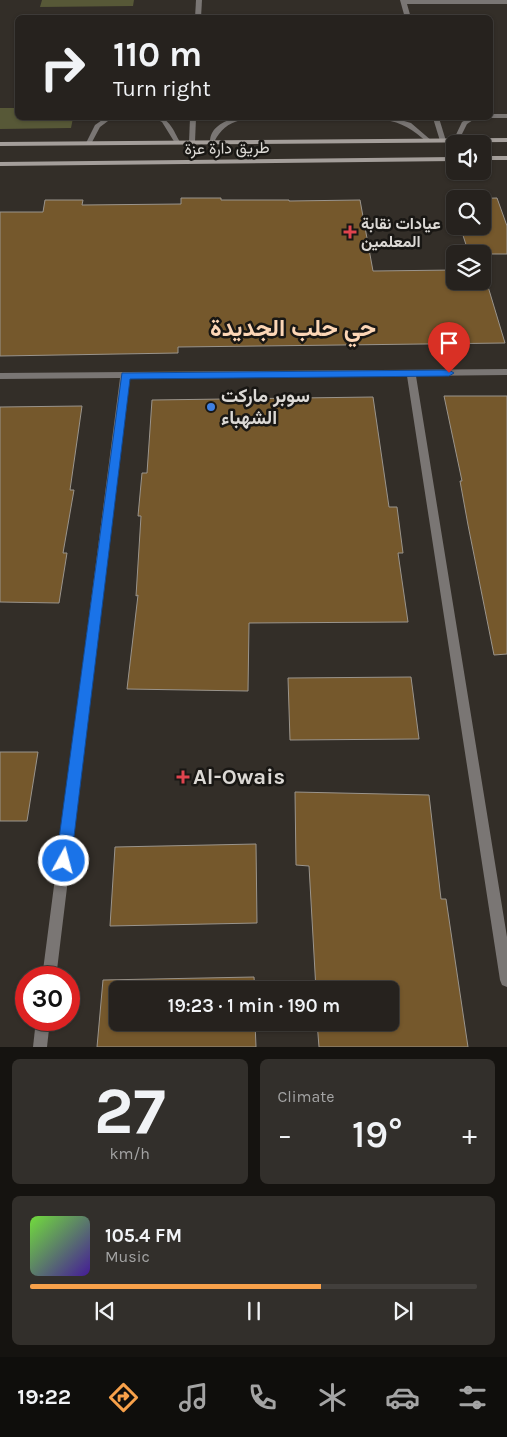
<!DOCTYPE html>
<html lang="en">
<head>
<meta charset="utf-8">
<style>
  body { margin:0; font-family:Karla,Vazirmatn,sans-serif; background:#322f2b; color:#f1f3f6; height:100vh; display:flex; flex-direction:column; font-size:19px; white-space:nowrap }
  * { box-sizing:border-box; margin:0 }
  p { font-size:16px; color:#a4a4a4 }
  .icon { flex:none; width:28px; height:28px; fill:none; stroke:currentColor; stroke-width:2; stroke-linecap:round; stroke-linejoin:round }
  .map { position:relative; height:1047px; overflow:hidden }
  .panel { display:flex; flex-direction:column; gap:12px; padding:12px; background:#151310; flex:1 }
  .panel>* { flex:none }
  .guide { position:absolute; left:15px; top:15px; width:478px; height:105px; border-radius:8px; box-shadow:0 1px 4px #0004,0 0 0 1px #423f3c; background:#26221e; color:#f1f3f6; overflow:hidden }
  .buttons { position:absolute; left:446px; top:135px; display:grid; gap:10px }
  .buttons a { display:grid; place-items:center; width:45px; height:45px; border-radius:8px; background:#26221e; box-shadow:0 1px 4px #0004,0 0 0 1px #423f3c; font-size:25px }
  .speed { position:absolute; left:15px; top:966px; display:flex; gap:10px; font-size:25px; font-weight:700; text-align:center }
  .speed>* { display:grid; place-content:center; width:65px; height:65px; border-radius:50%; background:#26221e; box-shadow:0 1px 4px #0004,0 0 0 1px #423f3c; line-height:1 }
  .speed .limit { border:8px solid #d22; background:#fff; color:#111 }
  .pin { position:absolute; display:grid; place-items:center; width:42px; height:42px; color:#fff; margin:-51px -21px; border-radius:50% 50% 50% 0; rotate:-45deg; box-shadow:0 0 5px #0007 }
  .pin .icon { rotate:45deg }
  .me { position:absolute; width:55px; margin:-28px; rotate:7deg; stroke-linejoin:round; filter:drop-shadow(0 0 4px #0008) }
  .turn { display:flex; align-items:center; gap:18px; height:105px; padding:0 15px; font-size:22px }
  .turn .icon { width:65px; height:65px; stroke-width:2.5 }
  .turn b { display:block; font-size:35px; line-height:42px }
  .big { font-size:38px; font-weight:600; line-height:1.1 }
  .panel .widget { flex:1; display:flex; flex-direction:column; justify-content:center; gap:8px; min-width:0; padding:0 18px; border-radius:8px; background:#322f2b }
  .panel .dial { align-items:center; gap:0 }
  .dial b { font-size:65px; line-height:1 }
  .song { display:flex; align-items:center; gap:15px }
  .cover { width:60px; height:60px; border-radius:8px; background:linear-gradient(135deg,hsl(100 70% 55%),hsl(260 70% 35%)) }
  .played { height:5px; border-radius:2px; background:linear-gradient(90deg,#f8a14a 65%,#423f3c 65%) }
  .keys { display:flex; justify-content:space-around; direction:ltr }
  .heat { display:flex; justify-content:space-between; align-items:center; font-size:28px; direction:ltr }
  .panel .tiles { flex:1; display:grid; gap:12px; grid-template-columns:1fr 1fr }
  .widget:last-child { grid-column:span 2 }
  .trip { position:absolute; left:109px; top:981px; width:290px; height:50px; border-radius:8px; background:#26221e; box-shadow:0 1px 4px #0004,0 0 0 1px #423f3c; font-weight:600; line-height:50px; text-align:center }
  .tabs { display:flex; height:80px; justify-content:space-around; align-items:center; background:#0f0e0c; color:#a4a4a4 }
  .tabs .icon { width:35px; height:35px }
  .tabs .selected { color:#f8a14a }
  .tabs b { font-size:22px; color:#f1f3f6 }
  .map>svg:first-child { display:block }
  .green { fill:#575837 }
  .building { fill:#75582c; stroke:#9a948c }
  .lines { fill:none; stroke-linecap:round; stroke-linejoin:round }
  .service { fill:#7a7674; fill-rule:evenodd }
  .minor { fill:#7a7674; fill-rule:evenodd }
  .secondary { fill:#a49e9a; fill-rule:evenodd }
  .route { fill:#1a73e8; stroke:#114b97 }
  .health-dot { fill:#e0444e; stroke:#191714; stroke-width:2 }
  .shop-dot { fill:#3f7fe0; stroke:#191714; stroke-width:2 }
  .labels { text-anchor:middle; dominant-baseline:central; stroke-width:5; stroke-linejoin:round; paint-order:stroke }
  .far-street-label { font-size:16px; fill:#dcd9d5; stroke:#191714 }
  .far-poi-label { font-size:16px; font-weight:bold; fill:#dcd9d5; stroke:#191714; text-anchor:start }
  .poi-label { font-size:19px; font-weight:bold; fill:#dcd9d5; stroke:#191714; text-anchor:start }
  .near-poi-label { font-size:22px; font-weight:bold; fill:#dcd9d5; stroke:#191714; text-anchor:start }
  .district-label { font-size:24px; font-weight:bold; fill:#fcd6b6; stroke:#191714 }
</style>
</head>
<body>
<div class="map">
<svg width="507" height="1047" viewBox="0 0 507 1047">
  <rect width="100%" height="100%" fill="#332e28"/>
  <g class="green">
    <polygon points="42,0 134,0 133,6 40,7"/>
    <polygon points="0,108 17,108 18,118 73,118 71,128 0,129"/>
  </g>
  <g class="building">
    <polygon points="181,198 221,198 221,200 289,200 289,201 360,200 373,271 455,270 455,281 482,281 483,270 505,343 178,347 178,353 0,356 0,212 43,212 45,200 83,200 82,205 181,204"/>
    <polygon points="497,198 507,226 507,254 469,254 460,226 482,226 482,199 455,199 455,208 452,199"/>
    <polygon points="444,396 507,396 507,654 494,655 468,525 460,481 462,481"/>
    <polygon points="373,397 389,507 397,507 403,553 398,553 408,622 249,623 248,691 127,689 138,595 136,596 141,516 138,516 142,473 147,473 152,400"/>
    <polygon points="82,406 70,490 74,490 63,553 67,553 59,603 0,602 0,407"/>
    <polygon points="411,677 419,739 290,740 288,678"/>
    <polygon points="0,752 38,752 27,821 0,821"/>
    <polygon points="295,792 429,795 441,899 446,899 468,1047 319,1047 317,1022 390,1022 390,990 316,990 309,866 296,865"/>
    <polygon points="256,844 257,923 110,926 115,847"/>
    <polygon points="254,977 255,990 118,990 118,1022 255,1022 256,1047 97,1047 103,980"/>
  </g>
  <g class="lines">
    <g class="service">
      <polygon points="490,114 507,114 507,118 488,118 490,118"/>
      <polygon points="105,118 112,118 100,127 91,144 87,144 86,143 95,125"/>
      <path d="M154 118C169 116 173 130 180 142L179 143H175L162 122Z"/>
      <path d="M236 118H394L411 123 432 141 427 142C413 130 402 122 384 120H241C227 124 221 129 214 142H210C210 128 223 121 236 118Z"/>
      <polygon points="469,118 476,118 467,124 458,142 454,142 453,141 462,122"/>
    </g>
    <g class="minor">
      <polygon points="196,0 202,0 201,18 195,18"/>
      <polygon points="400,0 507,0 507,4 407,4 411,18 405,18"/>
      <polygon points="190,118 196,118 195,142 192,144 189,142"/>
      <polygon points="433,118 439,118 446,141 445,142 440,141"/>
      <polygon points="507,369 507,375 416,376 507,937 507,987 502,985 500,980 407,376 129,378 56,978 42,978 120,378 0,379 0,373"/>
      <polygon points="36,1020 50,1020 47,1047 33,1047"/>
    </g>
    <g class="secondary">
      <polygon points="507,138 507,142 0,146 0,142"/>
      <rect x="482" y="156" width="25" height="4"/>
      <polygon points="455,157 455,161 0,166 0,162"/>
    </g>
  </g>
  <polygon class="route" points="449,370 454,373 449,376 130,379 71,861 69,866 64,868 58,866 56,861 122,373"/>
  <g class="health-dot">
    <path d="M347.5 224.5h5v5h5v5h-5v5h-5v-5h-5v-5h5z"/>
    <path d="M180.5 769.5h5v5h5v5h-5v5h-5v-5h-5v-5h5z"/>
  </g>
  <circle class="shop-dot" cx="211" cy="407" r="5"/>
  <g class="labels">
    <g class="far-street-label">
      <text transform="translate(227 148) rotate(-1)">طريق دارة عزة</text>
    </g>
    <g class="far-poi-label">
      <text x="361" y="223">عيادات نقابة<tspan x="361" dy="18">المعلمين</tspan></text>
    </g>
    <g class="poi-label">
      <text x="221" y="396">سوبر ماركت<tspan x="221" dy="22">الشهباء</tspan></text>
    </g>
    <g class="near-poi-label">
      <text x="193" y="777">Al-Owais</text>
    </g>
    <g class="district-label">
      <text x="293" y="328">حي حلب الجديدة</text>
    </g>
  </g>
</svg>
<div class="buttons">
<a><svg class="icon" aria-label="sound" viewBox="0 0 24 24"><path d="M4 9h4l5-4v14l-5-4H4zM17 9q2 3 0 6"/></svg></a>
<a><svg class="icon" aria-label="search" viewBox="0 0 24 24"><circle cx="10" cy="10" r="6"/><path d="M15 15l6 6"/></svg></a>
<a><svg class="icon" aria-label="layers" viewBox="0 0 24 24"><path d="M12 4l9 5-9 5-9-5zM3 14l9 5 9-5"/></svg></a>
</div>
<div class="speed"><div class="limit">30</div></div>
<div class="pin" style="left:449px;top:373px;background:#d93025"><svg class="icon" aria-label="arrive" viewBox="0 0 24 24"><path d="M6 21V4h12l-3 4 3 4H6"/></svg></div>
<svg class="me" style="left:64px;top:861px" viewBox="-20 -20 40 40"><circle r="17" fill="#1a73e8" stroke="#fff" stroke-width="3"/><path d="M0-11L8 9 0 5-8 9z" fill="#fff"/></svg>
<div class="trip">19:23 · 1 min · 190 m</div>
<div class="guide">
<div class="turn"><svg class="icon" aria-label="right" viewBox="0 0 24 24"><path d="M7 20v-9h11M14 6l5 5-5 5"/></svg><div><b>110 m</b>Turn right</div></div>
</div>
</div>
<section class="panel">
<div class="tiles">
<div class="widget dial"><b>27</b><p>km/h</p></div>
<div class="widget"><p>Climate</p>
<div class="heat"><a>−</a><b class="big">19°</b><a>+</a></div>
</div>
<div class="widget">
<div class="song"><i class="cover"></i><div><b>105.4 FM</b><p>Music</p></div></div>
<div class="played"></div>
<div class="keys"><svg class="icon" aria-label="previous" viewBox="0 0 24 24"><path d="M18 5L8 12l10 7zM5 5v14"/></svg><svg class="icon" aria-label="pause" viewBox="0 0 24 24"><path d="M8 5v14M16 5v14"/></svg><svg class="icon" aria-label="next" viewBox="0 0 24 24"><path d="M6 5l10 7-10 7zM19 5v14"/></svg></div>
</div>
</div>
</section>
<nav class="tabs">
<b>19:22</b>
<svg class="icon selected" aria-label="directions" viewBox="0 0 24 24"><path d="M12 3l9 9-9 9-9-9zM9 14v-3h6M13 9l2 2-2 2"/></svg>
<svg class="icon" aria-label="music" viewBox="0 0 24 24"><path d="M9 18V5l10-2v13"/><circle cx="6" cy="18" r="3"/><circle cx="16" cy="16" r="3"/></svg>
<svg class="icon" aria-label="phone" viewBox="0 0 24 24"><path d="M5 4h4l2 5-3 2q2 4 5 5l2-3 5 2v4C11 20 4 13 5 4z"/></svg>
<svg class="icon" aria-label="climate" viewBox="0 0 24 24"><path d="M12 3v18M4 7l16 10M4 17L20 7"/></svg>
<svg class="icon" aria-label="car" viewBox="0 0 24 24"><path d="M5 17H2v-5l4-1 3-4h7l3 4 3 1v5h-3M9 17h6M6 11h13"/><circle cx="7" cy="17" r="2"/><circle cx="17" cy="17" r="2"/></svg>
<svg class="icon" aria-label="filters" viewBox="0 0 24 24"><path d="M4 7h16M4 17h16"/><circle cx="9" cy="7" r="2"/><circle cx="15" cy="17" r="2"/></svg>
</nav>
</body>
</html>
